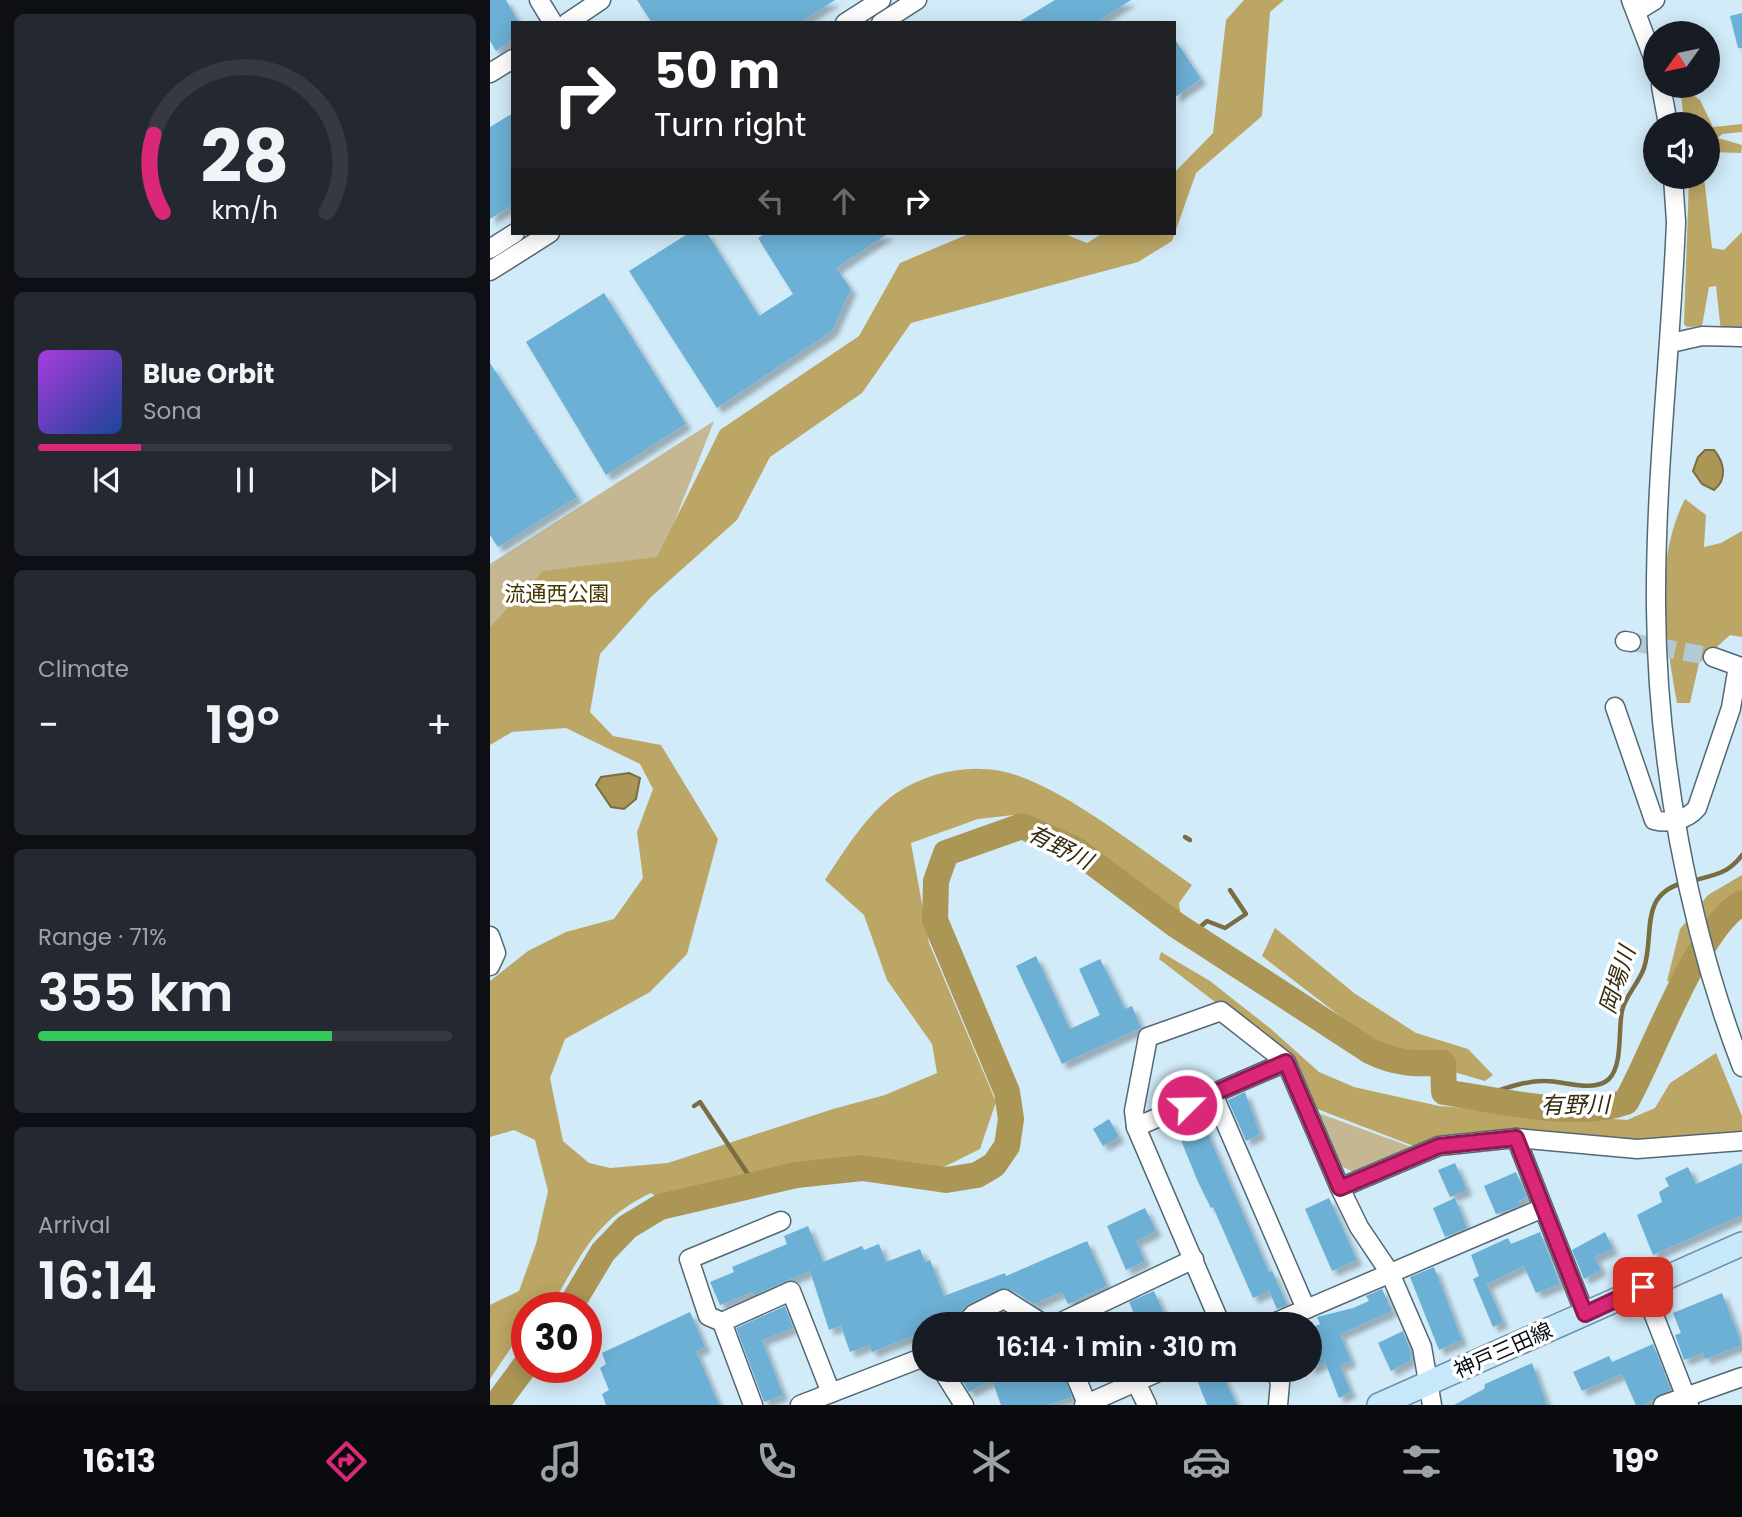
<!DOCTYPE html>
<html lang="en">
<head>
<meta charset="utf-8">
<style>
  body { margin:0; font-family:Poppins,"Noto Sans JP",sans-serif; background:#242831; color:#f1f3f6; height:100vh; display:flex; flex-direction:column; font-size:26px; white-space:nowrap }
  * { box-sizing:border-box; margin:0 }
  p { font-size:23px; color:#9ea1a6 }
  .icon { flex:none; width:38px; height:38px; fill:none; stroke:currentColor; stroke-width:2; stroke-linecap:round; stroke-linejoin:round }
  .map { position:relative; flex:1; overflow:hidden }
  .sheet { display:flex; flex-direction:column; gap:14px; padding:14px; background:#0d0f14; width:490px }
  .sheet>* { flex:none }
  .guide { position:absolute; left:21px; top:21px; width:665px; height:214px; border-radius:0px; box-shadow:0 4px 18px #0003; background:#202124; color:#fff; overflow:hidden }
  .needle { width:46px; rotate:237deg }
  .controls { position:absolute; left:1153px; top:21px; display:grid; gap:14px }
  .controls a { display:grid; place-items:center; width:77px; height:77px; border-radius:50%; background:#171b24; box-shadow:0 4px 18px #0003; font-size:35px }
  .speed { position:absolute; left:21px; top:1292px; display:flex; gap:14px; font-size:35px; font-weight:700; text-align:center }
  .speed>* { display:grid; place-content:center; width:91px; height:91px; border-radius:50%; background:#171b24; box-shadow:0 4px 18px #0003; line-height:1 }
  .speed .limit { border:10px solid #d22; background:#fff; color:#111 }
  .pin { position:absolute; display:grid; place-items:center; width:60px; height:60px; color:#fff; margin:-30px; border-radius:14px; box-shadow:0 4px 10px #0006 }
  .me { position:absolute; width:77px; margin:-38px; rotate:67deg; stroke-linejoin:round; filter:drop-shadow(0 0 5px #0008) }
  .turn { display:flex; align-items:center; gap:24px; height:147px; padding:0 28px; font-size:32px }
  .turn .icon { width:91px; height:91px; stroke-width:2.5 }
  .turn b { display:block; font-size:49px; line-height:60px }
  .lanes { display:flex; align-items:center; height:66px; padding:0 28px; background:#0003; justify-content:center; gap:35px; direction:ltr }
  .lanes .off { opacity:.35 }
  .big { font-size:52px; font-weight:600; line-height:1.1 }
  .sheet .card { flex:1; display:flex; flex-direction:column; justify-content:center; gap:10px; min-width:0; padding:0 24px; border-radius:10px; background:#242831 }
  .sheet .dial { align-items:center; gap:0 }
  .dial svg { height:182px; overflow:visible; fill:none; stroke:#363941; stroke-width:7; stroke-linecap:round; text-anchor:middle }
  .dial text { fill:#f1f3f6; stroke:none }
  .song { display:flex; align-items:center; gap:21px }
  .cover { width:84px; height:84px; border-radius:10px; background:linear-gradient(135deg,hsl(280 70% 55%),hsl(220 70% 35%)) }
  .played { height:7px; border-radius:4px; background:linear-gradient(90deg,#db2777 25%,#363941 25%) }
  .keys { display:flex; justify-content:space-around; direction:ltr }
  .heat { display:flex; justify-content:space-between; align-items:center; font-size:38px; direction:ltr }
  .charge { height:10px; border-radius:5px; background:linear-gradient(90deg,#34c759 71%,#363941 0) }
  .trip { position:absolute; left:422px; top:1312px; width:410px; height:70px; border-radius:35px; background:#171b24; box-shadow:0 4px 18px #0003; font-weight:600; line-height:70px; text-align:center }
  .menu { display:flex; height:112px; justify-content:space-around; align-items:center; background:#090b0e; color:#9ea1a6 }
  .menu .icon { width:49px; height:49px }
  .menu .on { color:#db2777 }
  .menu b { font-size:32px; color:#f1f3f6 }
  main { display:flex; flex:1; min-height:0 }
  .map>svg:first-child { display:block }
  .green { fill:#c4b792 }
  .forest { fill:#bca665 }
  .water { fill:#ac9656; stroke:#7a6d42; stroke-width:2 }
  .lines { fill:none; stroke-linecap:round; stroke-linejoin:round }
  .stream { stroke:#7a6d42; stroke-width:4.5 }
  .river { stroke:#ac9656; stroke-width:26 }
  .building { fill:#6cb0d5; filter:url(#shadow) }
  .minor-tunnel { stroke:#b3cad6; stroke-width:18; stroke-dasharray:18 9; stroke-linecap:butt }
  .minor-casing { stroke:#526875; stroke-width:21 }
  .major-casing { stroke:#6b91a7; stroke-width:26 }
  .minor { stroke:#fff; stroke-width:18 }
  .major { stroke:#c7e8fa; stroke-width:23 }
  .route-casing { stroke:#8e194d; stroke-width:18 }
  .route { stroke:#db2777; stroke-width:12 }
  .labels { text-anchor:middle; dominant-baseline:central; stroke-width:7; stroke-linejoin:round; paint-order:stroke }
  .park-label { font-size:21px; fill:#453500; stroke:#fff }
  .street-label { font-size:21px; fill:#060e13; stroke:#fff }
  .water-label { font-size:23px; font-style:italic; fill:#352c0e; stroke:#fff }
</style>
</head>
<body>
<main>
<section class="sheet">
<div class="card dial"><svg viewBox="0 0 100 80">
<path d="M14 69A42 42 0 1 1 86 69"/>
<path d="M14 69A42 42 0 0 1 10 35" stroke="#db2777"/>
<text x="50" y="56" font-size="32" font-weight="700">28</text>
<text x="50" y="72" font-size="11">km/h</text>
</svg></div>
<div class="card">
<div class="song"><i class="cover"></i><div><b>Blue Orbit</b><p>Sona</p></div></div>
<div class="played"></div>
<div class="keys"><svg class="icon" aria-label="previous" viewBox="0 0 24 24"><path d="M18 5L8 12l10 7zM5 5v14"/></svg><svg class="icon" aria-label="pause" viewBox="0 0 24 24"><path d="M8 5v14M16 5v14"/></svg><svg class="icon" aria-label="next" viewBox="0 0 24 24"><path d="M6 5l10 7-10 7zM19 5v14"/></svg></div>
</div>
<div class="card"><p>Climate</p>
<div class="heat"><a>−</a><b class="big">19°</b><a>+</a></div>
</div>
<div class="card"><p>Range · 71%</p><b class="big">355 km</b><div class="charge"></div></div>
<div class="card"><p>Arrival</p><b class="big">16:14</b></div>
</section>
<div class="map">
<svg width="1252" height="1405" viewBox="0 0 1252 1405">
  <defs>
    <filter id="shadow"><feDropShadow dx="5.5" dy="5.5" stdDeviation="2" flood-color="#0004"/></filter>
  </defs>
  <rect width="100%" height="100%" fill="#d1ebf9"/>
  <g class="green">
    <polygon points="224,421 160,584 0,732 0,564"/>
    <polygon points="828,1113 930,1150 868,1175 850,1165"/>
  </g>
  <g class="forest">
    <path d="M754 0H794L780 12 772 116 706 173 682 241 648 262 421 323 372 393 280 457 247 520 161 597 110 654 100 712 123 736 171 745 228 839 197 954 160 992 75 1039 60 1078 73 1141 99 1163 120 1168 178 1163 343 1109 395 1095 447 1073 442 1044 397 980 374 915 335 880C355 850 376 815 405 794 435 773 476 764 511 771 569 783 652 851 702 885L689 903 691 918 580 840 533 814 488 819 421 843 439 943 506 1102 490 1149 454 1167 400 1163 300 1165 171 1199 161 1193C108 1218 93 1251 65 1300L55 1307H37V1324L0 1379V1305L29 1291 46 1244 58 1191 45 1140 24 1130 0 1137V981L38 951 76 932 124 919 153 878 147 832 163 789 150 764 76 728 22 732 0 745V627L53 571 167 557 230 430 369 336 410 263 481 233H572L597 243 613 233H684V173L723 133 736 20Z"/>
    <polygon points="1199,92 1210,100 1223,127 1252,124 1252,132 1232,134 1228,138 1252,145 1251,153 1218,152 1218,124 1194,124 1191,93"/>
    <polygon points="1214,177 1222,248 1234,250 1252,232 1252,332 1231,332 1226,286 1219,287 1212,326 1197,327 1194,324 1199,178"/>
    <path d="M1195 499 1216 515 1214 547 1231 543 1252 531V637L1240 635 1209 663 1200 703H1187C1175 636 1163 562 1195 499Z"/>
    <polygon points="1252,875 1252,894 1237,897 1189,985 1177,981 1190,929 1218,895"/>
    <polygon points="785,928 864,993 926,1033 978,1049 1003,1075 995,1081 898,1053 772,956"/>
    <polygon points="671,952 720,981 781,1029 829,1072 864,1087 949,1106 1137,1120 1165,1108 1180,1083 1226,1053 1252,1116 1252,1133 1150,1142 934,1150 822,1107 798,1058 669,959"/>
  </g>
  <g class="water">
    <path d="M1215 450H1224C1234 462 1238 479 1224 490L1212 484 1203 471 1208 457Z"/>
    <polygon points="139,773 150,778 146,799 134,809 121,807 106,785 111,777"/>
  </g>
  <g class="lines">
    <g class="stream">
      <polyline points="695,837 700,840"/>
      <path d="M1202 881C1224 875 1238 874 1252 855"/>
      <polyline points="702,934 717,921 735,928 756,914 740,890"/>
      <path d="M988 1097C1009 1091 1034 1080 1056 1081 1074 1081 1104 1093 1119 1079 1133 1065 1128 1030 1132 1011 1135 996 1149 983 1154 968 1165 935 1148 895 1193 883"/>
      <polyline points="204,1106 210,1102 265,1185"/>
    </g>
    <g class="river">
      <path d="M80 1307 113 1252 137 1227 170 1207 306 1175 372 1168 456 1180 487 1175 504 1165 517 1146 521 1119 517 1092 445 920 446 881 456 853 532 826 586 850 686 925 880 1051C906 1064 926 1064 953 1063L954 1092C1008 1100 1084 1120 1136 1102 1163 1055 1208 926 1252 903"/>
      <polyline points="6,1405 37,1363"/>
    </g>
  </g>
  <g class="building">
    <polygon points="0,0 16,0 29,23 23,23 23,39 6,51 0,41"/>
    <polygon points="147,0 345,0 309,23 162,23"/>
    <polygon points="565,0 641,0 605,23 527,23"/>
    <polygon points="1252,13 1252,48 1248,48 1240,16"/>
    <polygon points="684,38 711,79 684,98"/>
    <polygon points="23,113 23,205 0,219 0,127"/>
    <polygon points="199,233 217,233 269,316 303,294 268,238 276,233 399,233 346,268 361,289 342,331 227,408 139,271"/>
    <polygon points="114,293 196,424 116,475 36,342"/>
    <polygon points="0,363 87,497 8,547 0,535"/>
    <polygon points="546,956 580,1029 610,1015 589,969 610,959 635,1009 642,1006 651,1028 572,1064 526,966"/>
    <polygon points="755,1092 770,1134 756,1141 738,1100"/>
    <polygon points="708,1112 779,1272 782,1271 797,1305 787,1309 779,1291 763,1298 723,1207 721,1208 708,1182 684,1123"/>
    <polygon points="619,1119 629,1137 613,1146 603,1129"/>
    <polygon points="965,1163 977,1190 960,1197 948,1170"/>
    <polygon points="1252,1163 1252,1215 1163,1255 1147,1215 1172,1202 1169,1192 1179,1186 1175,1178 1198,1167 1206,1184"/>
    <polygon points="1026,1172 1037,1197 1029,1201 1030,1206 1006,1214 994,1186"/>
    <polygon points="839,1198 867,1260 842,1271 815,1209"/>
    <polygon points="965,1198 977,1228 955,1237 943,1208"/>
    <polygon points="655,1208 666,1231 646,1241 655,1261 636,1270 617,1226"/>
    <polygon points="318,1226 333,1262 372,1246 374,1250 389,1244 396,1262 430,1249 435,1262 440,1260 454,1296 515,1273 516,1276 597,1241 617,1286 578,1304 572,1292 544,1304 520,1289 510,1289 479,1304 466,1317 452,1322 453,1325 431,1325 433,1332 382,1352 379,1345 360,1352 351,1326 339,1330 320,1271 264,1295 262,1292 230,1305 220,1282 244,1272 242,1267 297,1244 294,1236"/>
    <polygon points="1050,1232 1070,1284 1046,1293 1034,1266 997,1284 1013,1322 1003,1327 983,1279 989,1276 981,1255 1018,1238 1021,1244"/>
    <polygon points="1115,1232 1123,1249 1105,1257 1111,1270 1094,1279 1082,1250"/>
    <polygon points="944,1267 972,1340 949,1350 920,1277"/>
    <polygon points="892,1289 902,1311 850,1334 861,1361 850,1366 861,1392 849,1398 835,1362 819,1370 819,1357 832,1352 821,1328 830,1324 827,1317 863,1308 879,1301 876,1296"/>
    <polygon points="664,1291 679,1325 649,1325 639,1302"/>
    <polygon points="1232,1293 1252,1345 1215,1359 1213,1353 1194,1360 1185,1335 1191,1333 1183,1313"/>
    <polygon points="295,1306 303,1328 272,1340 293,1395 274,1402 246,1328"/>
    <polygon points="200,1312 215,1347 206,1351 229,1405 116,1405 112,1394 119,1390 110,1368 116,1364 112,1353"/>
    <polygon points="513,1312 532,1325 490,1325 491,1323"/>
    <polygon points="913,1331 921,1352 920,1361 901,1371 888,1343"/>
    <polygon points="1163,1344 1181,1390 1154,1405 1146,1405 1132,1374 1092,1391 1083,1372 1119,1356 1122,1362"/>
    <polygon points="1042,1363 1057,1405 964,1405 994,1389 995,1384"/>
    <polygon points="466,1370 572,1370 582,1397 558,1405 511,1405 502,1380 479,1392"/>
    <polygon points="703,1370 730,1370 747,1405 717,1405"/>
  </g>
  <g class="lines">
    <polyline class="minor-tunnel" points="1141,642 1223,657"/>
    <g class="minor-casing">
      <g id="minor">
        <polyline points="49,0 63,23"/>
        <polyline points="1141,0 1166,65"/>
        <polyline points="1147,11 1165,0"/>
        <polyline points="77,23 111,0"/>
        <polyline points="355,23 391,0"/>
        <polyline points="391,23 427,0"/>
        <polyline points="0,73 23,59"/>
        <polyline points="1171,86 1178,124"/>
        <path d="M1183 177 1186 222C1181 350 1165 479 1166 607 1167 758 1198 927 1252 1067"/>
        <polyline points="0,249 25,233"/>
        <polyline points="0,271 60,233"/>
        <polyline points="1181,343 1212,336 1252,337"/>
        <polyline points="1135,641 1141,642"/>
        <path d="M1125 707 1164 820C1179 824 1197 820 1207 808L1241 708 1248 666 1223 657"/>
        <polyline points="0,936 6,953 0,966"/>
        <polyline points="723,1094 816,1309"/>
        <polyline points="646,1127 796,1062"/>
        <polyline points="1026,1138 1095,1314"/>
        <polyline points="850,1188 949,1146 1026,1138 1147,1149 1252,1141"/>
        <polyline points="1153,1287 1199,1405"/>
        <polyline points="232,1322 218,1316 199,1259 291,1221"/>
        <polyline points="474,1325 484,1314 514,1299 552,1323 564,1323"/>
        <polyline points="565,1325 704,1259"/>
        <polyline points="731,1325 646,1127 644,1111 658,1037 731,1011 796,1062 850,1188 869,1227 900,1273 932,1347 942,1405"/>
        <polyline points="779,1325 1053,1208"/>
        <polyline points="452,1370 474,1405"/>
        <polyline points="583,1370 597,1404"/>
        <polyline points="785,1370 790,1383 788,1405"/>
        <polyline points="646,1382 657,1405"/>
        <polyline points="263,1405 232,1322 301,1291 341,1393"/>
        <polyline points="310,1405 434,1357"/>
        <polyline points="594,1405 673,1370"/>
        <polyline points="1173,1405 1252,1377"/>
      </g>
    </g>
    <g class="major-casing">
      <polyline id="major" points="889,1405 1252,1244"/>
    </g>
    <use href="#minor" class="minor"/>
    <use href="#major" class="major"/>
  </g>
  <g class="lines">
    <g class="route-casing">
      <polyline id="route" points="697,1105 796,1062 850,1188 949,1146 1026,1138 1095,1314 1153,1287"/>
    </g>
    <use href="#route" class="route"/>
  </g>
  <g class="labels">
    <g class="park-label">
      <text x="67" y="593">流通西公園</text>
    </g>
    <g class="street-label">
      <text transform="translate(1013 1350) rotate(-24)">神戸三田線</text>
    </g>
    <g class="water-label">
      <text transform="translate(570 847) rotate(27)">有野川</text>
      <text transform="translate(1127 980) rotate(-72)">岡場川</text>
      <text transform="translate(1085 1105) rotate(-1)">有野川</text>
    </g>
  </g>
</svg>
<div class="controls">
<a><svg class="needle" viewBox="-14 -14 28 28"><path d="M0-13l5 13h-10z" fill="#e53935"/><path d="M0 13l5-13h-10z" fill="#9ea1a6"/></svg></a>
<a><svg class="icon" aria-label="sound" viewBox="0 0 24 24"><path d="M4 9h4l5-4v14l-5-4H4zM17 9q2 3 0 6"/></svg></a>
</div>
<div class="speed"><div class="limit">30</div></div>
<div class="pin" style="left:1153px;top:1287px;background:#d93025"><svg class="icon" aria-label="arrive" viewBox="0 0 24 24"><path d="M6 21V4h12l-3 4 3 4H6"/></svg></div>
<svg class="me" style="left:697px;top:1105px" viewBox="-20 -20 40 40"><circle r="17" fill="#db2777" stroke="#fff" stroke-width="3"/><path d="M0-11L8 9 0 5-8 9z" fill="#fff"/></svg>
<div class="trip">16:14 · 1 min · 310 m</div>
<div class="guide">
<div class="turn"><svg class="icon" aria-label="right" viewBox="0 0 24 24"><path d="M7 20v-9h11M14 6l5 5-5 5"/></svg><div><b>50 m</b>Turn right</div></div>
<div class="lanes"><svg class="icon off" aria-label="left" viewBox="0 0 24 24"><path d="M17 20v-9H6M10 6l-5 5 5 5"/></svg><svg class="icon off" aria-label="ahead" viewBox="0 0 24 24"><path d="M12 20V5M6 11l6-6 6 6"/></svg><svg class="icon" aria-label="right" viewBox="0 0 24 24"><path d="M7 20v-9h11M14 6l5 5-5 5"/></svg></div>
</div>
</div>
</main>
<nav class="menu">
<b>16:13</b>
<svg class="icon on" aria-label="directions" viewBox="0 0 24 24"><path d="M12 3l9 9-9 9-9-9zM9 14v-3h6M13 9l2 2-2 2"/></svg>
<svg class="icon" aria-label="music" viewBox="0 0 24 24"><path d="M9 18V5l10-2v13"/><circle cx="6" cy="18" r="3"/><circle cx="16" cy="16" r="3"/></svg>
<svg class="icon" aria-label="phone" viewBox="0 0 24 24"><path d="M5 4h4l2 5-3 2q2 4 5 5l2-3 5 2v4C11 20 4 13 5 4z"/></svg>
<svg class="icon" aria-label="climate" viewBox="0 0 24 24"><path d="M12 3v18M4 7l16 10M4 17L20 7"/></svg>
<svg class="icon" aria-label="car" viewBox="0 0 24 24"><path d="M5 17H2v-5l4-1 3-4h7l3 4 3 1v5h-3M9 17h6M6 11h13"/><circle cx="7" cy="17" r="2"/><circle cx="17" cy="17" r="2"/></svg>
<svg class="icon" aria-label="filters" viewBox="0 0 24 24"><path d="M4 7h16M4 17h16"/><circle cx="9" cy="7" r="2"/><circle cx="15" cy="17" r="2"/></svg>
<b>19°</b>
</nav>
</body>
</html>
